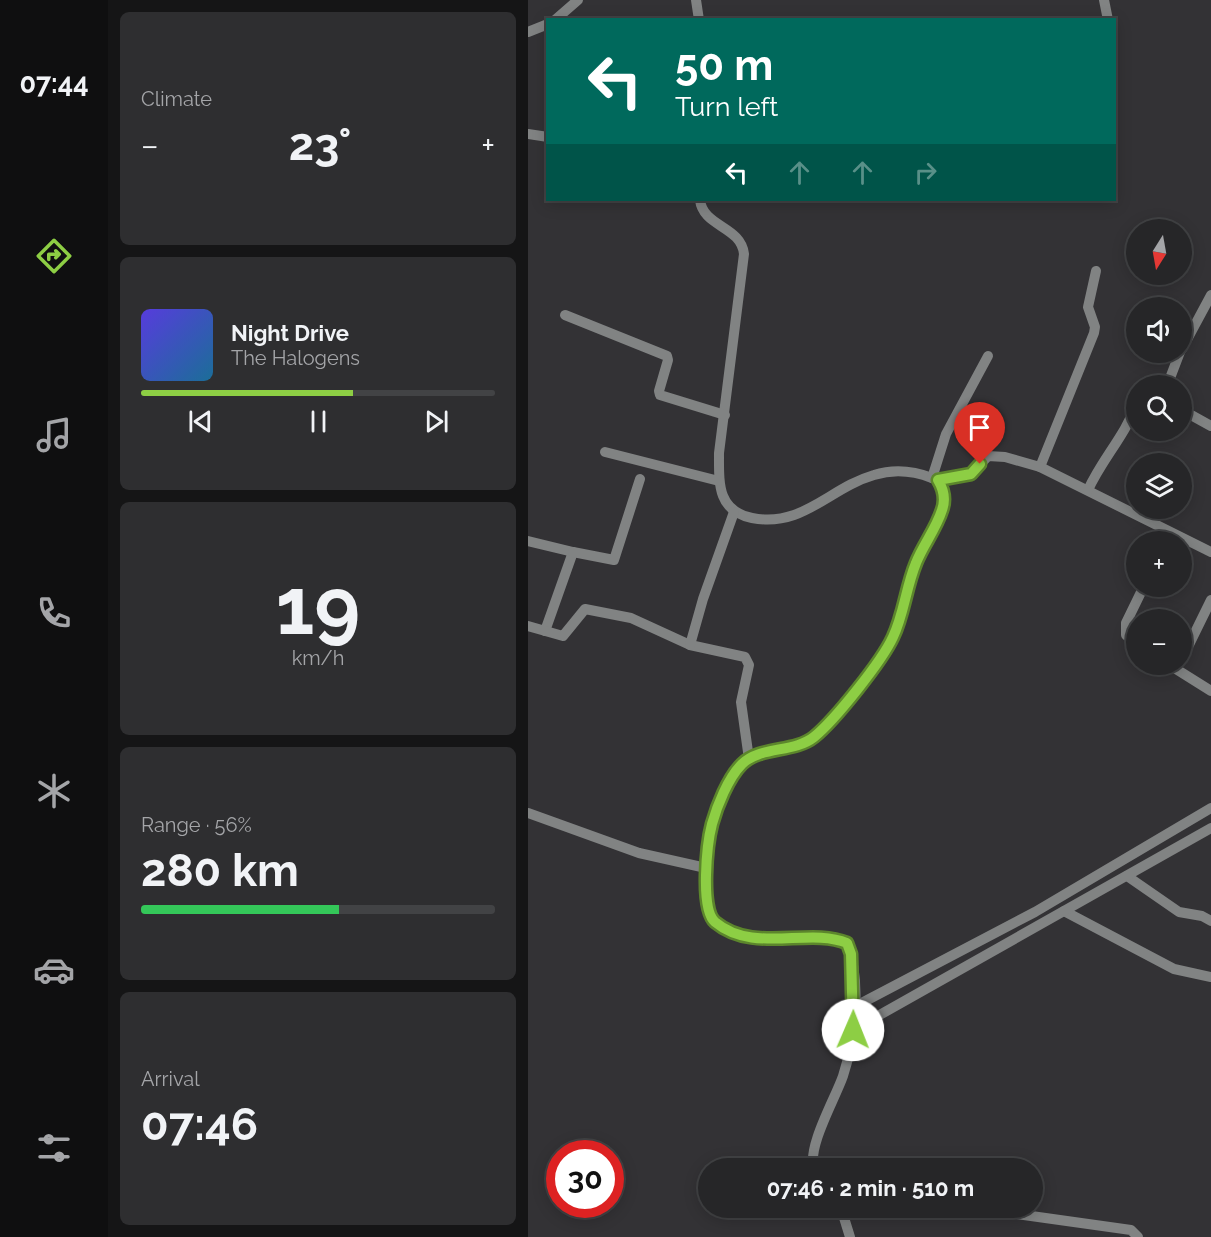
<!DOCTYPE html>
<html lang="en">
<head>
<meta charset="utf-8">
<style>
  body { margin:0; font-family:Raleway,sans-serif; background:#2e2e30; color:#f1f3f6; height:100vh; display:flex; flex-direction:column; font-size:22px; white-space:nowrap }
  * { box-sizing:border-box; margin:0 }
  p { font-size:20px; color:#a4a5a8 }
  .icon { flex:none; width:33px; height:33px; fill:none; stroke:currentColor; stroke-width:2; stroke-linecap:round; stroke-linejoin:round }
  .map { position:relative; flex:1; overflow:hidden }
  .sheet { display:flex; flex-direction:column; gap:12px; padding:12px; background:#151516; width:420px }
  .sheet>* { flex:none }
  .guide { position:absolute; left:18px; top:18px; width:570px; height:183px; border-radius:0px; box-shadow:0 3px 15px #0003,0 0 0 2px #424345; background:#00695c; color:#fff; overflow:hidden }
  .needle { width:39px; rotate:191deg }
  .tools { position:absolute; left:598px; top:219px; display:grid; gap:12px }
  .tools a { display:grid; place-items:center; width:66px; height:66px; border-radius:50%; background:#262628; box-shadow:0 3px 15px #0003,0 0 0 2px #424345; font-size:30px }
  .speed { position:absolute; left:18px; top:1140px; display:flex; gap:12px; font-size:30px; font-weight:700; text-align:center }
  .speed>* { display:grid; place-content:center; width:78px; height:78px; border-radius:50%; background:#262628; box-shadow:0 3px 15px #0003,0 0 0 2px #424345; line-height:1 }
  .speed .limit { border:9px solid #d22; background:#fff; color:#111 }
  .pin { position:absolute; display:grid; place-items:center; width:51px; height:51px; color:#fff; margin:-62px -26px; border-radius:50% 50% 50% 0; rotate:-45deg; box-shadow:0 0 6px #0007 }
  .pin .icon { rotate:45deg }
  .me { position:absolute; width:66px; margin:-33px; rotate:1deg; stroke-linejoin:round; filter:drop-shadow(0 0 4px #0008) }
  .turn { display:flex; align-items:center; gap:21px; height:126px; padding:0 30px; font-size:27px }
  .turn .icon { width:78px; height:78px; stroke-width:2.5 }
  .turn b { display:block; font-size:42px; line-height:51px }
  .lanes { display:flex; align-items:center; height:57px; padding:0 30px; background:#0003; justify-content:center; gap:30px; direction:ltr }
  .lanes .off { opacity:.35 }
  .big { font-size:45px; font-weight:700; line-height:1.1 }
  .sheet .tile { flex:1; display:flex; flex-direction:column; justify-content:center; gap:9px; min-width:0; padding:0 21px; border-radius:9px; background:#2e2e30 }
  .sheet .dial { align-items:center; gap:0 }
  .dial b { font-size:78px; line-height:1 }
  .song { display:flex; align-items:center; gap:18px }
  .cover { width:72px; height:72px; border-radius:9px; background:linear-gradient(135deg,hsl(250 70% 55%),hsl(200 70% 35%)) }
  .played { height:6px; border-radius:3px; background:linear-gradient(90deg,#8dce44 60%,#424345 60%) }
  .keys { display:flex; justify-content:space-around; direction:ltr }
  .heat { display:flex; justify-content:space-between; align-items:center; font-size:33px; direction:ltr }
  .charge { height:9px; border-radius:4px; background:linear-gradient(90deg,#34c759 56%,#424345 0) }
  .trip { position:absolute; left:170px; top:1158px; width:345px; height:60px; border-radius:30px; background:#262628; box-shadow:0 3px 15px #0003,0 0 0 2px #424345; font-weight:700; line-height:60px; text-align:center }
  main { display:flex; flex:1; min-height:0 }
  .menu { display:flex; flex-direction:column; width:108px; justify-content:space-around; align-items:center; background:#0f0f10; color:#a4a5a8 }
  .menu .icon { width:42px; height:42px }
  .menu .on { color:#8dce44 }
  .menu b { font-size:27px; color:#f1f3f6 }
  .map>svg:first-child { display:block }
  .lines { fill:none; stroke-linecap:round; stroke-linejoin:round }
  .minor { stroke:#818383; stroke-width:10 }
  .route-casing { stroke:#5c862c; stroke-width:15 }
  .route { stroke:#8dce44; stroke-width:10 }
</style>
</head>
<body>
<main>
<nav class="menu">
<b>07:44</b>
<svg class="icon on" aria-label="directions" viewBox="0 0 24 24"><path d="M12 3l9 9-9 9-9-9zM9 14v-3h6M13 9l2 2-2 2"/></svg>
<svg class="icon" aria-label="music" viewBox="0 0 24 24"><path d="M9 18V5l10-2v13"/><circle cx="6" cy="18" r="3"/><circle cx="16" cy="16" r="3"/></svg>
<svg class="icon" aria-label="phone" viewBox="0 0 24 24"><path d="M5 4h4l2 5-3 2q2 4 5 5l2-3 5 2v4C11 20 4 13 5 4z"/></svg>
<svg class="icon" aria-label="climate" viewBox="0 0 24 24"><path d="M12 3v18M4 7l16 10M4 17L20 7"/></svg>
<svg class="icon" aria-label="car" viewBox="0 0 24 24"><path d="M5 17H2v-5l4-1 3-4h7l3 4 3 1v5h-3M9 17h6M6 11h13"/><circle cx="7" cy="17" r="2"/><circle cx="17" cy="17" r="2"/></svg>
<svg class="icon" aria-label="filters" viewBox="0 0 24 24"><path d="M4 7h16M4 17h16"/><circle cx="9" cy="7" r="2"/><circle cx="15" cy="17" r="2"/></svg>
</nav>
<section class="sheet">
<div class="tile"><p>Climate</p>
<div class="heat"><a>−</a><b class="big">23°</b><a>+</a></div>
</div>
<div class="tile">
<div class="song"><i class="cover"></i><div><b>Night Drive</b><p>The Halogens</p></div></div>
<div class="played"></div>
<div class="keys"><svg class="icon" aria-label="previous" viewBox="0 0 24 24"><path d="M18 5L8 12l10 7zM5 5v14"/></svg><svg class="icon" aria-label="pause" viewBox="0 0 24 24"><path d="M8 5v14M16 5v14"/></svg><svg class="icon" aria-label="next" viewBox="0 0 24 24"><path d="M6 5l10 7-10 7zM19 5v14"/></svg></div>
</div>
<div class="tile dial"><b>19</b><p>km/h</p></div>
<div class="tile"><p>Range · 56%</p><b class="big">280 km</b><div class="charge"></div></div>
<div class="tile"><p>Arrival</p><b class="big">07:46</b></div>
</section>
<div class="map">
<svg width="683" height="1237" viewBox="0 0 683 1237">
  <rect width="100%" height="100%" fill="#333235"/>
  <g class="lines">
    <g class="minor">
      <polyline points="168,0 171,20"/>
      <polyline points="576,0 580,20"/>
      <polyline points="27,20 50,0"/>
      <polyline points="0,32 20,24"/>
      <polyline points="0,134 20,137"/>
      <path d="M172 200C175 227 213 226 216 254L191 453C191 483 189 511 224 518 275 528 301 488 346 475 365 469 386 471 404 478L410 480C416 490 418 499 414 510 408 529 395 545 388 563 378 587 376 614 365 637 354 661 307 720 286 737 266 753 232 746 214 763 200 777 189 806 184 824 179 844 171 909 187 922 226 954 281 927 319 943 334 981 327 1039 315 1076 307 1099 279 1147 286 1168"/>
      <polyline points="37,315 139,356 140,360 131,391 132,395 197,415"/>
      <polyline points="654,349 683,295"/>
      <polyline points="639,386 652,352"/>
      <polyline points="654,410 683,426"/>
      <polyline points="77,452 191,481"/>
      <polyline points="512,467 566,333 567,327 560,307 568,271"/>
      <polyline points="404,478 418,434 460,356"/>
      <polyline points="410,480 443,474 460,456 477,457 512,467 683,552"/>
      <path d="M560 490C574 459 597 436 609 403"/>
      <polyline points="0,541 45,552 17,631"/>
      <polyline points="45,552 86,560 112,479"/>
      <polyline points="0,626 35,636 57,609 103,618 162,645 217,657 221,665 213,702 221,759"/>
      <polyline points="162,645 175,599 206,512"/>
      <polyline points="609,645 598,635 598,623 616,586"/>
      <polyline points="654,659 683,600"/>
      <polyline points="640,664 683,691"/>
      <polyline points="0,813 111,853 178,868"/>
      <polyline points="599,876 651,912 674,916 683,921"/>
      <polyline points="536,911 646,969 683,977"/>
      <polyline points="326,1007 507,912 683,808"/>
      <polyline points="325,1030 683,828"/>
      <polyline points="313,1208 322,1237"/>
      <polyline points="446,1208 603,1230 610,1237"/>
    </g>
  </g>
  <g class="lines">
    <g class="route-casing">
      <path id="route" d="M325 1030 323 954 319 943C281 927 225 954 187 922 172 909 179 843 184 824 189 806 200 778 214 764 232 746 266 753 286 737 307 720 354 661 365 637 376 614 378 587 388 563 395 545 408 529 414 510 418 499 416 490 410 480L443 474 452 464"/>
    </g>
    <use href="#route" class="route"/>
  </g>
</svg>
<div class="tools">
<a><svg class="needle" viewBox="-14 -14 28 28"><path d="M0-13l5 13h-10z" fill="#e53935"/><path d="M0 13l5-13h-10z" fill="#a4a5a8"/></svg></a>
<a><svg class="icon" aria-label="sound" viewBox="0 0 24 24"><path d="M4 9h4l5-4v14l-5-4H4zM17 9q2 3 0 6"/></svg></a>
<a><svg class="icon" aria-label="search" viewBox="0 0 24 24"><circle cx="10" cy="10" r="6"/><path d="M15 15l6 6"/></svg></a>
<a><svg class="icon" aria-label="layers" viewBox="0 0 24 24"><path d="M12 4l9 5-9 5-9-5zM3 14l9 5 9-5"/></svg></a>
<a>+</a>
<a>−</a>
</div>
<div class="speed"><div class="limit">30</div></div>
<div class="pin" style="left:452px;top:464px;background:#d93025"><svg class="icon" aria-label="arrive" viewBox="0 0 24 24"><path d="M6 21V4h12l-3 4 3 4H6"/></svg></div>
<svg class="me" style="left:325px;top:1030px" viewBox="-20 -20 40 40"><circle r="19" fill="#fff"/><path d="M0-13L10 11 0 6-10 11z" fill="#8dce44"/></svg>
<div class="trip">07:46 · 2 min · 510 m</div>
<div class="guide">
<div class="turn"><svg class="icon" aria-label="left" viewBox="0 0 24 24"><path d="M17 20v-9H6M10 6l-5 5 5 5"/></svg><div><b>50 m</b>Turn left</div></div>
<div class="lanes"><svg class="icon" aria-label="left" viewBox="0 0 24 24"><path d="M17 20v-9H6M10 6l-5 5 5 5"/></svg><svg class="icon off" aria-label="ahead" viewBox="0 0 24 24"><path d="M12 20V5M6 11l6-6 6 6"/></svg><svg class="icon off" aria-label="ahead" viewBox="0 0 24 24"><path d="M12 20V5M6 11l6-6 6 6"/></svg><svg class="icon off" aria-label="right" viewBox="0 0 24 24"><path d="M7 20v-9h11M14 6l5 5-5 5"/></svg></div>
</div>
</div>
</main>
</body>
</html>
